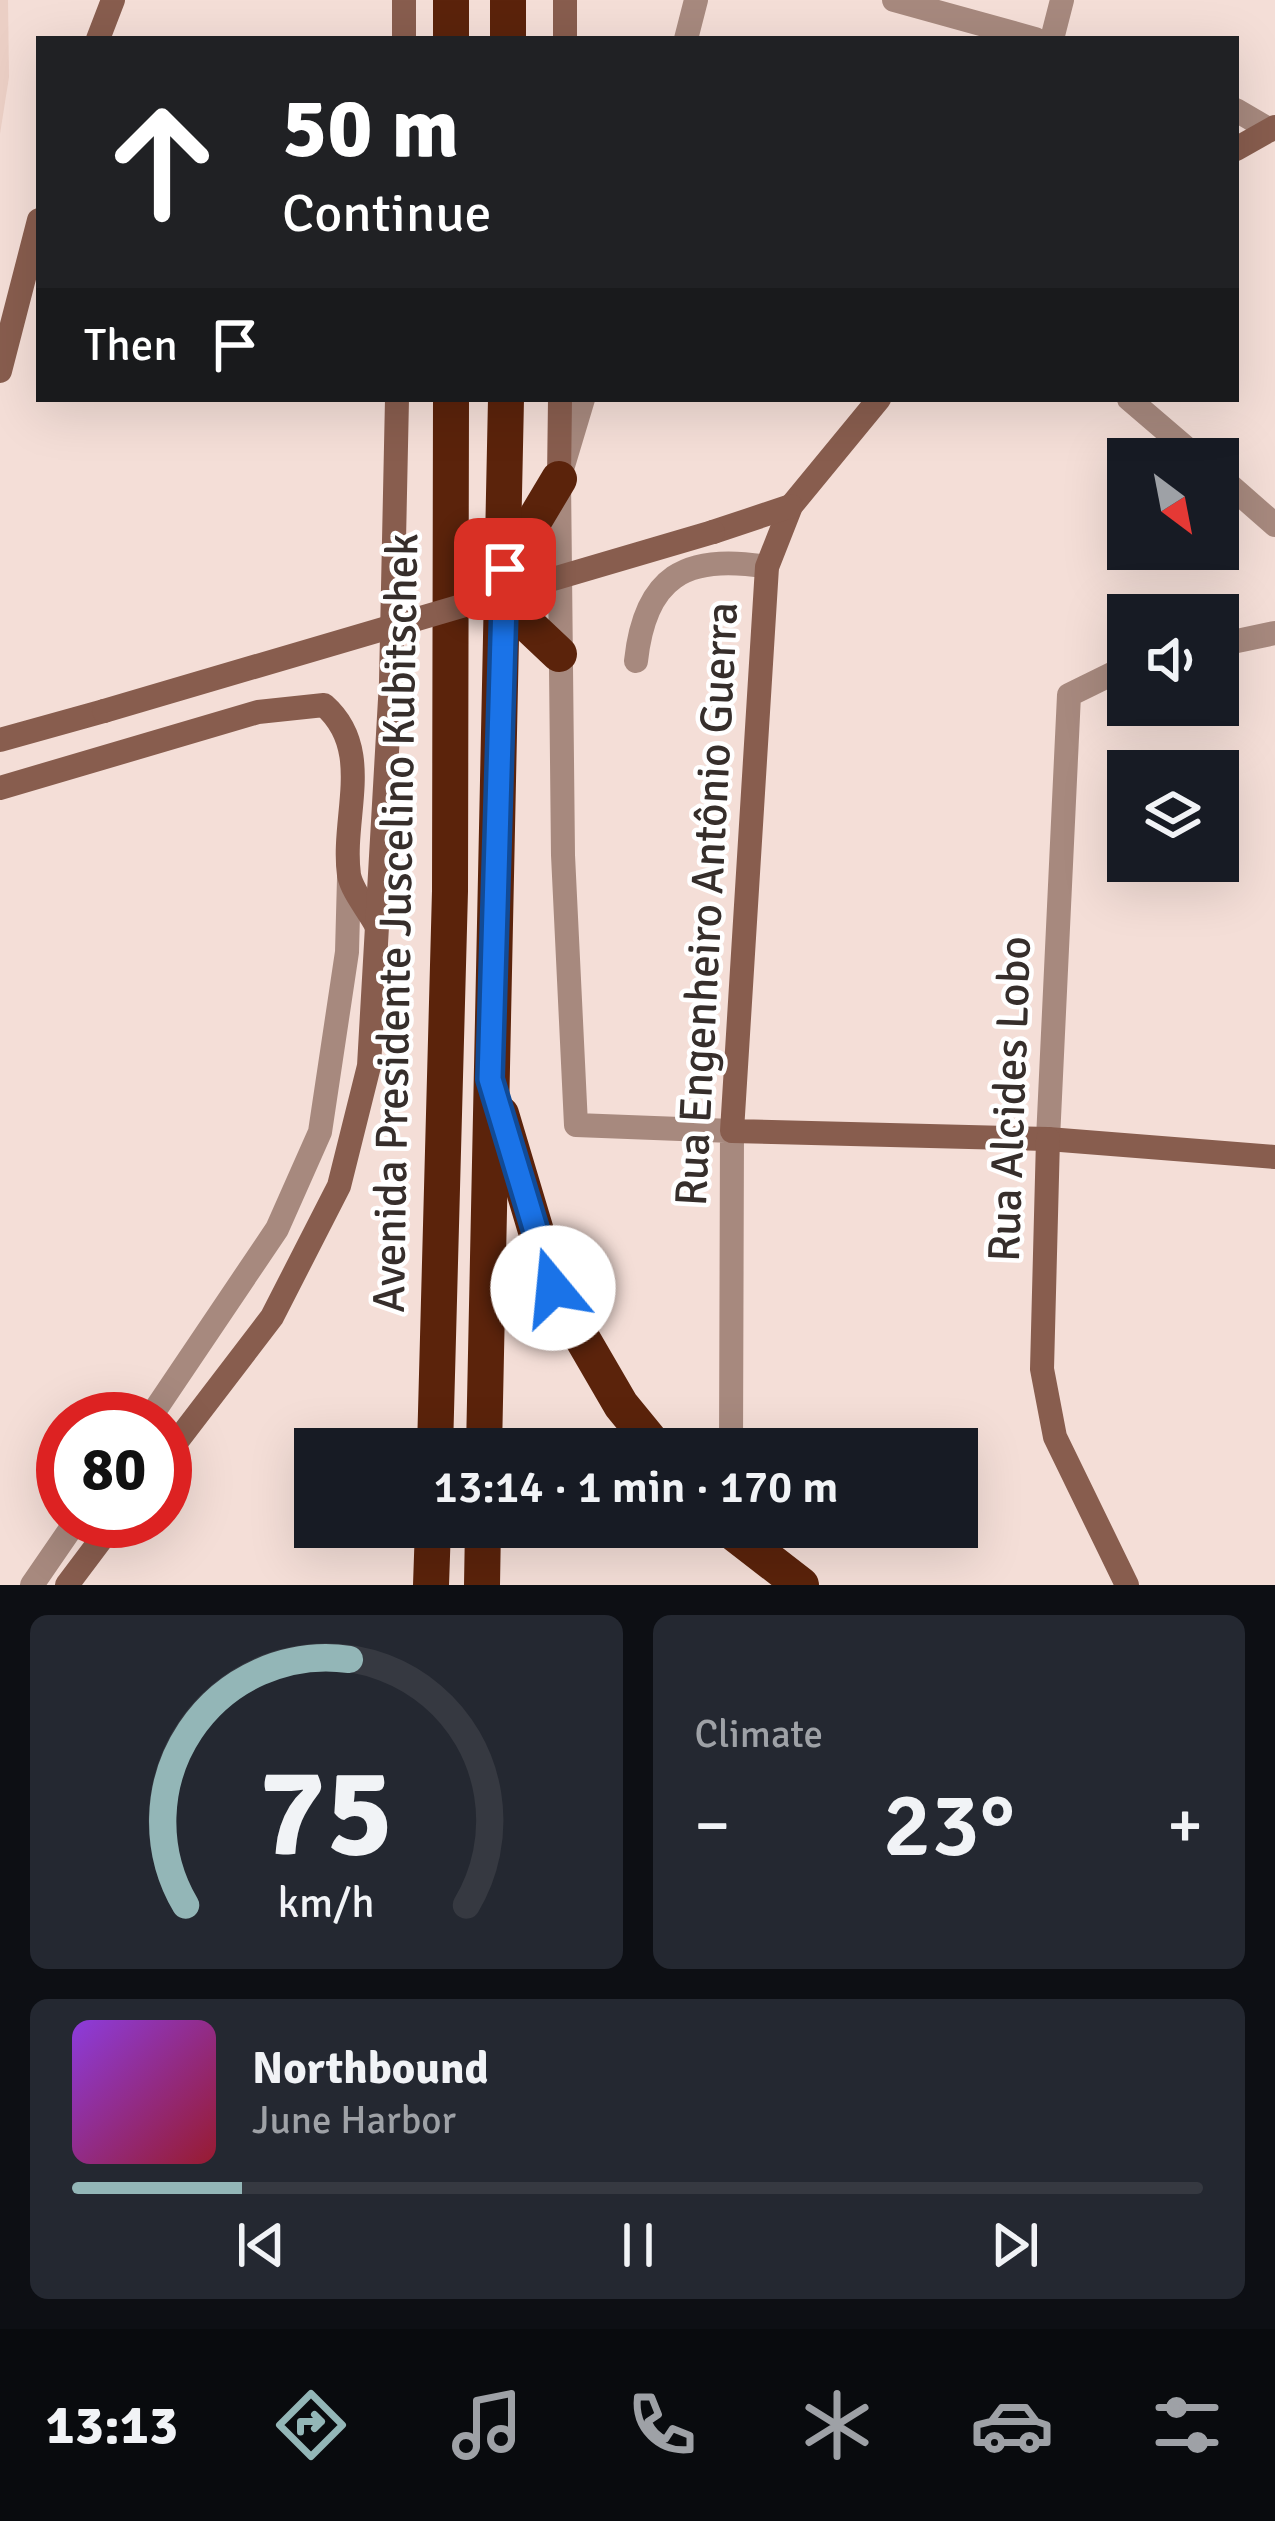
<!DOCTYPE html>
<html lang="en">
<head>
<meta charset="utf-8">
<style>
  body { margin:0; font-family:Signika,sans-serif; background:#242831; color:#f1f3f6; height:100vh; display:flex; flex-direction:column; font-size:45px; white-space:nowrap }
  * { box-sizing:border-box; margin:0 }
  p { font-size:39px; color:#9ea1a6 }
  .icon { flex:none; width:66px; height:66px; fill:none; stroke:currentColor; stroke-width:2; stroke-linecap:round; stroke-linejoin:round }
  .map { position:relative; height:1585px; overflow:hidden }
  .side { display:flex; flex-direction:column; gap:30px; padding:30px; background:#0d0f14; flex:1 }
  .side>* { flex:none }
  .banner { position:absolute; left:36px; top:36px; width:1203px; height:366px; border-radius:0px; box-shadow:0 12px 48px #0002; background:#202124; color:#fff; overflow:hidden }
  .needle { width:78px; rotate:148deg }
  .tools { position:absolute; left:1107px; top:438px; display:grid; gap:24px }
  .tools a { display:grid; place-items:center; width:132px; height:132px; border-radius:0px; background:#171b24; box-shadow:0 12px 48px #0002; font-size:60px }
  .speed { position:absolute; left:36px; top:1392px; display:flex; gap:24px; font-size:60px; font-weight:700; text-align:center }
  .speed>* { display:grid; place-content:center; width:156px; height:156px; border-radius:50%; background:#171b24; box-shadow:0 12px 48px #0002; line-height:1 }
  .speed .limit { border:18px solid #d22; background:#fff; color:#111 }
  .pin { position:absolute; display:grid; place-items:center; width:102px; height:102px; color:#fff; margin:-51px; border-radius:24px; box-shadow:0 6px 18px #0006 }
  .me { position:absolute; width:132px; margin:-66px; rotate:343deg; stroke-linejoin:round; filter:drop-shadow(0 0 9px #0008) }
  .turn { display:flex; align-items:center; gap:42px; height:252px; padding:0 48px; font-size:54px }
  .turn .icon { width:156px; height:156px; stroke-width:2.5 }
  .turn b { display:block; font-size:84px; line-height:102px }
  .then { display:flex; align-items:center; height:114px; padding:0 48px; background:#0003; gap:24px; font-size:45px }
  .big { font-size:90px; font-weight:600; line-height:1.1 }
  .side .card { flex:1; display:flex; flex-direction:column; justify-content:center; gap:18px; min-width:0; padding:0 42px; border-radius:18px; background:#242831 }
  .side .dial { align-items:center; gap:0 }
  .dial svg { height:312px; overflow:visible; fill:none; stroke:#363941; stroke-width:7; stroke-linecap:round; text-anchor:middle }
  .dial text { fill:#f1f3f6; stroke:none }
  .song { display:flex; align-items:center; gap:36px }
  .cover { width:144px; height:144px; border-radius:18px; background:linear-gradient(135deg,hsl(270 70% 55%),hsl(350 70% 35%)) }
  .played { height:12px; border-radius:6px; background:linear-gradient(90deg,#93b6b7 15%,#363941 15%) }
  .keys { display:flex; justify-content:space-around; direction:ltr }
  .heat { display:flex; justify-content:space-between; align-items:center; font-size:66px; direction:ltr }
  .side .tiles { flex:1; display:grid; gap:30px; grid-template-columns:1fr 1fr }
  .card:last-child { grid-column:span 2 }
  .trip { position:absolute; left:294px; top:1428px; width:684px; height:120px; border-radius:0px; background:#171b24; box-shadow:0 12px 48px #0002; font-weight:600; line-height:120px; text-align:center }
  .tab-bar { display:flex; height:192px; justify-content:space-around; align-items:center; background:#090b0e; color:#9ea1a6 }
  .tab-bar .icon { width:84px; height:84px }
  .tab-bar .selected { color:#93b6b7 }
  .tab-bar b { font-size:54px; color:#f1f3f6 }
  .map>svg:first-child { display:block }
  .built { fill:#ebcfc5 }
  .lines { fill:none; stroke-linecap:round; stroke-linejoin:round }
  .street { stroke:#a7897e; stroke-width:24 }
  .secondary { stroke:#885d4e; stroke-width:24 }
  .highway { stroke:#5b230b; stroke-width:36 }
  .secondary-bridge { stroke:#885d4e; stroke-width:24 }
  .route-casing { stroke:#114b97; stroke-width:30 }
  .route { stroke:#1a73e8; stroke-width:21 }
  .labels { text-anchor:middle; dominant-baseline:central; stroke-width:9; stroke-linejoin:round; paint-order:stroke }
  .street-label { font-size:45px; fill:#362e2b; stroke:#fff }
</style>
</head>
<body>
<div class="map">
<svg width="1275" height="1585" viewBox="0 0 1275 1585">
  <rect width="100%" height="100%" fill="#f4ded7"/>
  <polygon class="built" points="0,0 8,0 9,77 0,134"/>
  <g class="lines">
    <g class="street">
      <polyline points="894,0 1035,39"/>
      <polyline points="686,39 696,0"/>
      <polyline points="1052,39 1062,0"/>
      <polyline points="1236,110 1270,130"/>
      <polyline points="583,399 559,479 563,855 576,1125 732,1131 731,1449"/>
      <polyline points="1129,399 1199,459"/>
      <polyline points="1218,475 1275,525"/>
      <polyline points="1218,645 1275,633"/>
      <path d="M636 661C645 577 685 553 767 567"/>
      <polyline points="1048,1139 1069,695 1128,666"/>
      <polyline points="149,1419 277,1229 320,1132 347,952 349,878"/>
      <polyline points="32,1585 76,1521"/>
    </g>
    <g class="secondary">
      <polyline points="98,39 113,0"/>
      <polyline points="404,39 404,0"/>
      <polyline points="565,39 565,0"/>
      <polyline points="1236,149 1275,127"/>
      <polyline points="0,371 39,220"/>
      <polyline points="879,399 791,506 767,567 732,1131 1048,1139 1275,1157"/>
      <polyline points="559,479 560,399"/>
      <polyline points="713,532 791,506"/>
      <polyline points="0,740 104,711"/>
      <path d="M0 788 258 712 324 705C375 750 341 816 349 875 352 891 368 910 376 925"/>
      <polyline points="1048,1139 1042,1369 1055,1437 1127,1585"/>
      <polyline points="165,1457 272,1317 339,1186 369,1066 391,682 397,399"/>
      <polyline points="67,1585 115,1521"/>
    </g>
    <g class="highway">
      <polyline points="451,39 451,0"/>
      <polyline points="508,39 508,0"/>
      <polyline points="507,566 559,479"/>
      <polyline points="504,602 559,654"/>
      <polyline points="501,1114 553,1288 621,1405 657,1449"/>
      <polyline points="435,1449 450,891 451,399"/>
      <polyline points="484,1449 506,399"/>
      <polyline points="726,1527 801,1585"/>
      <polyline points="431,1585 433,1527"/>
      <polyline points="482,1585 483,1527"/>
    </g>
    <polyline class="secondary-bridge" points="104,711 713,532"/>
  </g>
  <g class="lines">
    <g class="route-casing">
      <polyline id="route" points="505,569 490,1079 553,1288"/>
    </g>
    <use href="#route" class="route"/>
  </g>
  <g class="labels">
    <g class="street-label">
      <text transform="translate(707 904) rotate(-87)">Rua Engenheiro Antônio Guerra</text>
      <text transform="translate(396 923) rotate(-89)">Avenida Presidente Juscelino Kubitschek</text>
      <text transform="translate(1010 1099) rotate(-88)">Rua Alcides Lobo</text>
    </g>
  </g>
</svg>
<div class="tools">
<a><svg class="needle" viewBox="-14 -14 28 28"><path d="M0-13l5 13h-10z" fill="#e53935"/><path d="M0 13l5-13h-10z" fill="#9ea1a6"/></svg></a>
<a><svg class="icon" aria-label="sound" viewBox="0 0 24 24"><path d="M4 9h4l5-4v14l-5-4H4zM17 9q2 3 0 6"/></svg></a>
<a><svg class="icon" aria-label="layers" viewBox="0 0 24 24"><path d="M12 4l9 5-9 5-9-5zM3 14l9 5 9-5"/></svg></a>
</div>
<div class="speed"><div class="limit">80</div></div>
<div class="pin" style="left:505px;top:569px;background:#d93025"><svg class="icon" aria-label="arrive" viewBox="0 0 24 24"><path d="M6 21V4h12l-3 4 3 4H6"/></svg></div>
<svg class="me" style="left:553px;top:1288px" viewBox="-20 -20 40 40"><circle r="19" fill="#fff"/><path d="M0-13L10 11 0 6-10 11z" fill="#1a73e8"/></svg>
<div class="trip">13:14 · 1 min · 170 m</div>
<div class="banner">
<div class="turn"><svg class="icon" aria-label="ahead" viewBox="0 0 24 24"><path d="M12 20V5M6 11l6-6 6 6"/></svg><div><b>50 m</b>Continue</div></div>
<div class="then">Then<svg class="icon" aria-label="arrive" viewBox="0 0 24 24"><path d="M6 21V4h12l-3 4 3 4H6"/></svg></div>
</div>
</div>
<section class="side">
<div class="tiles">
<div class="card dial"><svg viewBox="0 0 100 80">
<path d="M14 69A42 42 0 1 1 86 69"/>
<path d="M14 69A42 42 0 0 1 56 6" stroke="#93b6b7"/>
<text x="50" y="56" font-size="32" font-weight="700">75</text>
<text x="50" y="72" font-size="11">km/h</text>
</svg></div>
<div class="card"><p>Climate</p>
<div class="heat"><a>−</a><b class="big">23°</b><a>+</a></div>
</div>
<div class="card">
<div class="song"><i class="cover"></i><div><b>Northbound</b><p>June Harbor</p></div></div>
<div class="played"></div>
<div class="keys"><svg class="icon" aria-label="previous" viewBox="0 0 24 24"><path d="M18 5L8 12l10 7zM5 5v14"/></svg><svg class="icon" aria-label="pause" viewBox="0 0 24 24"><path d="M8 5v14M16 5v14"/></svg><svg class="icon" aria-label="next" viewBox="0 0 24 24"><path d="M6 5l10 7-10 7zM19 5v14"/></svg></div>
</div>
</div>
</section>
<nav class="tab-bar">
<b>13:13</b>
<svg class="icon selected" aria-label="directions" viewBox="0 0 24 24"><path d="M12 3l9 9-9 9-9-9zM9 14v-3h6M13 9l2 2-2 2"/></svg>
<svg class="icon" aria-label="music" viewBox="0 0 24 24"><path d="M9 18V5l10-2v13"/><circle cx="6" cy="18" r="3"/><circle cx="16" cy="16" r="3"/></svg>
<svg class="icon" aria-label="phone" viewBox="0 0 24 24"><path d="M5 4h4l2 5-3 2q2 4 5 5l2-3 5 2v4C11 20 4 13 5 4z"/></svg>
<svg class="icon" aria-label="climate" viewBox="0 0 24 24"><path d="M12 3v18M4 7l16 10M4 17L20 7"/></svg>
<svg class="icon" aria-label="car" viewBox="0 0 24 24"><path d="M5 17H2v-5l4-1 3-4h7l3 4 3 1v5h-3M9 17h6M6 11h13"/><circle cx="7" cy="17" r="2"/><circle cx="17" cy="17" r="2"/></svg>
<svg class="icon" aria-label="filters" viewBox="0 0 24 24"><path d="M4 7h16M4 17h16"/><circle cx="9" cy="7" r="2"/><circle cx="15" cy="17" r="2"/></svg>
</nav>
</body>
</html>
